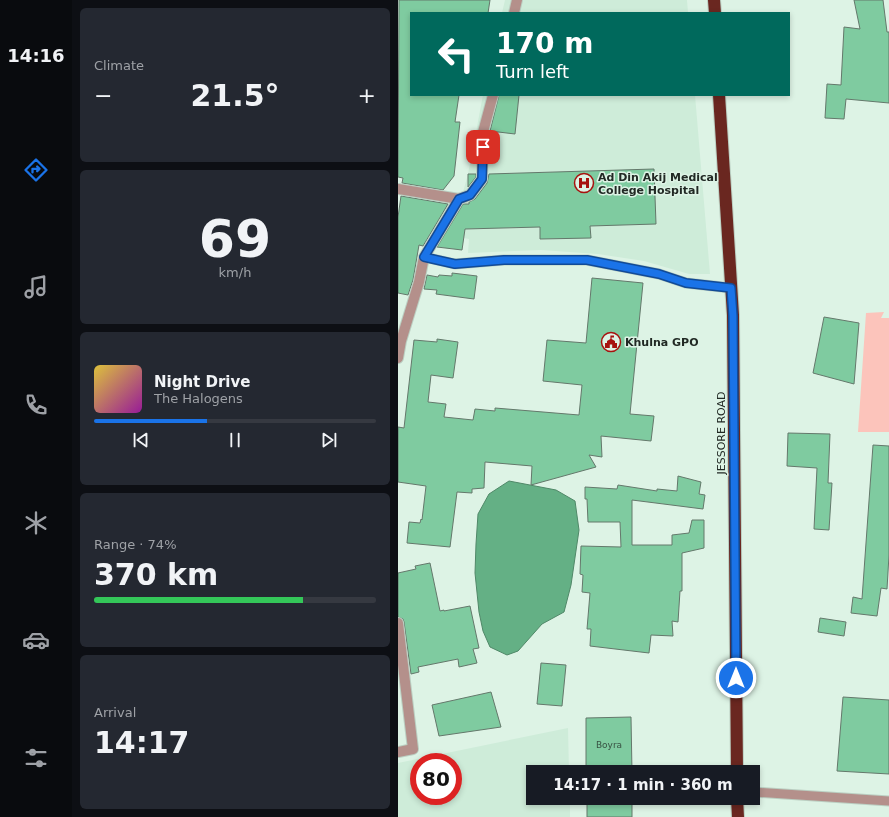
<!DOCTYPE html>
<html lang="en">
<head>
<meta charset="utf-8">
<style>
  body { margin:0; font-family:"DejaVu Sans",sans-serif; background:#242831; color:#f1f3f6; height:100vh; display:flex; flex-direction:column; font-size:15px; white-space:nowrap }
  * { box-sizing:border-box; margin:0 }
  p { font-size:13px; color:#9ea1a6 }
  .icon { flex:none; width:22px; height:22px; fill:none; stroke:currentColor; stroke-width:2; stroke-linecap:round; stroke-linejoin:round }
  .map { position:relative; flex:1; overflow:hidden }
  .side { display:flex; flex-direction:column; gap:8px; padding:8px; background:#0d0f14; width:326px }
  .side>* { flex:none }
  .banner { position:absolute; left:12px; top:12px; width:380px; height:84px; border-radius:0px; box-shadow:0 2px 6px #0003; background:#00695c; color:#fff; overflow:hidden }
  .speed { position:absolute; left:12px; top:753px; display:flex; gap:8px; font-size:20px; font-weight:700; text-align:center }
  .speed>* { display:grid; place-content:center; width:52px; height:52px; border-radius:50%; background:#171b24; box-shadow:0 2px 6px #0003; line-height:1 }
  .speed .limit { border:6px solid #d22; background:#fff; color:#111 }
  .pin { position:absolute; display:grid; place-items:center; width:34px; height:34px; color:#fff; margin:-17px; border-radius:8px; box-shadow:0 2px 6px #0006 }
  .me { position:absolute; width:44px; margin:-22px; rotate:0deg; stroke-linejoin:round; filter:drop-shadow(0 0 3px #0008) }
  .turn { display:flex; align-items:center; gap:14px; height:84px; padding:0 20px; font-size:18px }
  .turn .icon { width:52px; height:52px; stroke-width:2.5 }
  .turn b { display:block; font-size:28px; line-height:34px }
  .big { font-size:30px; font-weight:600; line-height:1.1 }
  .side .widget { flex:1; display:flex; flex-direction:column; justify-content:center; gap:6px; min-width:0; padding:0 14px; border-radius:6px; background:#242831 }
  .side .dial { align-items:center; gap:0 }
  .dial b { font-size:52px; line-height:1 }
  .song { display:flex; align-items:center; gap:12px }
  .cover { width:48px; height:48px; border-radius:6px; background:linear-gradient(135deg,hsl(50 70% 55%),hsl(300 70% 35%)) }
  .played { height:4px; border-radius:2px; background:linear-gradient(90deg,#1a73e8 40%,#363941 40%) }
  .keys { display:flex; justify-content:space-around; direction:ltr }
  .heat { display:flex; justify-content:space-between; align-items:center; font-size:22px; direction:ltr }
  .charge { height:6px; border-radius:3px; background:linear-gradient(90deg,#34c759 74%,#363941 0) }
  .trip { position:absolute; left:128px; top:765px; width:234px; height:40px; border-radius:0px; background:#171b24; box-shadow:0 2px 6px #0003; font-weight:600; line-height:40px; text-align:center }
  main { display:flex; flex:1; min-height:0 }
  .dock { display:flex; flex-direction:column; width:72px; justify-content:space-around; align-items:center; background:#090b0e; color:#9ea1a6 }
  .dock .icon { width:28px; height:28px }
  .dock .on { color:#1a73e8 }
  .dock b { font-size:18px; color:#f1f3f6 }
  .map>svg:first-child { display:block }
  .built { fill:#ceecd9; fill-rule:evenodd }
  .green { fill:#fcc4bb }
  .water { fill:#64b085; stroke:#508868 }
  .building { fill:#7fcba0; stroke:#64786b }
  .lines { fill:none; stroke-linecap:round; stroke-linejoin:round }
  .lane-casing { stroke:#bbcfc2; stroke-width:11 }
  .street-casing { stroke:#bbcfc2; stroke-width:12 }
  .highway-casing { stroke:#bbcfc2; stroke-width:14 }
  .lane { stroke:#b4908b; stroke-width:9 }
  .street { stroke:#b4908b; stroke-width:10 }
  .highway { stroke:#6a2720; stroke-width:12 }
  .route-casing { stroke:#114b97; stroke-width:10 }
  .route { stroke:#1a73e8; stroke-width:7 }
  .labels { text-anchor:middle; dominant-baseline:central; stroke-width:3; stroke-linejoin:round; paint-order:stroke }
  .number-label { font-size:9px; fill:#385243 }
  .poi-label { font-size:11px; font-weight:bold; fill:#212924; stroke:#ddf3e5; text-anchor:start }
  .street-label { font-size:11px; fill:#212924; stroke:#ddf3e5 }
</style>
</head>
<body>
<main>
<nav class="dock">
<b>14:16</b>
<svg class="icon on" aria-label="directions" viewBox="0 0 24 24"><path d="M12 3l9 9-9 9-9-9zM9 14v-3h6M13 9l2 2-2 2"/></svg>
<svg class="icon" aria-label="music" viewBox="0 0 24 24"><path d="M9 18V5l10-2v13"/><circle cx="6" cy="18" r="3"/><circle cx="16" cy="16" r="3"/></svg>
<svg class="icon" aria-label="phone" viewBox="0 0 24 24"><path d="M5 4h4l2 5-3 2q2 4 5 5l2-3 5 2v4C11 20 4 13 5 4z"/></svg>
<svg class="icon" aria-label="climate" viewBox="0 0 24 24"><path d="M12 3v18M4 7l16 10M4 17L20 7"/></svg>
<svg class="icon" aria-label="car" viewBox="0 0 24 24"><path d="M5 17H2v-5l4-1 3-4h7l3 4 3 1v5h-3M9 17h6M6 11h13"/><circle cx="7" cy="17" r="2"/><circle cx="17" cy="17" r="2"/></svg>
<svg class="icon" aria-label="filters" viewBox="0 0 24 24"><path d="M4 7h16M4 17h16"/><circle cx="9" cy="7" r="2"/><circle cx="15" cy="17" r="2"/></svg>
</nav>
<section class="side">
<div class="widget"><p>Climate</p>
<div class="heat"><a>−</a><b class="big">21.5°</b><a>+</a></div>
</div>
<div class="widget dial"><b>69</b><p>km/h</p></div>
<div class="widget">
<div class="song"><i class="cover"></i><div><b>Night Drive</b><p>The Halogens</p></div></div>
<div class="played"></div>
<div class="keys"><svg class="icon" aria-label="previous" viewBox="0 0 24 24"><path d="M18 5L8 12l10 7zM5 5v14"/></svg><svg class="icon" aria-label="pause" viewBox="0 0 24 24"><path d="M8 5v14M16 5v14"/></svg><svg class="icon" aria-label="next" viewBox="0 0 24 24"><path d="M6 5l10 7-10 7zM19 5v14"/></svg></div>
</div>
<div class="widget"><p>Range · 74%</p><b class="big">370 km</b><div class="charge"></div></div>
<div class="widget"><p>Arrival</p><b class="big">14:17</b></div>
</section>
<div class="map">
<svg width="491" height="817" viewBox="0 0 491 817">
  <rect width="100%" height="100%" fill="#ddf3e5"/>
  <g class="built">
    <polygon points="107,0 289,0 290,13 104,13"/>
    <polygon points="85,95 297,95 312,274 291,274 246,261 200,254 143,250 70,253 71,239 34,232 44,201 65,192 70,174"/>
    <path d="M170 728 171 772H135V798H172V817H0V763ZM21 762H55V796H21Z"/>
  </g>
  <polygon class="green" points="486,312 483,318 491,318 491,432 460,432 468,313"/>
  <polygon class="water" points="111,481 158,490 177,501 181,530 173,585 166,612 144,624 120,651 109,655 92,647 85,631 81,612 77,573 78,544 80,514 91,494"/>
  <g class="building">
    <polygon points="1,0 92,0 90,13 13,13 13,95 61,95 57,122 62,122 56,176 45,190 4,183 5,178 0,177"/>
    <polygon points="456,0 485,0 489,32 491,32 491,103 448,99 446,119 427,118 429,84 443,85 446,27 462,29"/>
    <polygon points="101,95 121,95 117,134 92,131"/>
    <polygon points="256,169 258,224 192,226 193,238 142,239 142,227 67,229 64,250 39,247 65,204 71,204 71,202 77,199 89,183 91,174"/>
    <polygon points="70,174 78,174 78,177 70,187"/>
    <polygon points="3,196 50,204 25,246 21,245 15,280 10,295 0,293 0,217"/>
    <polygon points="54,273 79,276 76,299 38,294 39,290 26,289 29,275 40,277 41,275 54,276"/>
    <polygon points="194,278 245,283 232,414 256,416 253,441 203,436 204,457 191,455 198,467 133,485 134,466 87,462 86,488 74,489 74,493 59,492 52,547 9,543 11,522 22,523 23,519 24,520 28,486 0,482 0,427 6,428 16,340 39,342 39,339 60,342 55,378 33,375 30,402 48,404 46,417 75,420 77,409 97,411 97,408 181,415 184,385 145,381 149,340 188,343"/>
    <polygon points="426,317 461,323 456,384 415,373"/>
    <polygon points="390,433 432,434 430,483 434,483 431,530 416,529 419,468 389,466"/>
    <polygon points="475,445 491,446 491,555 489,589 483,588 479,616 453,613 455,597 464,599"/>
    <polygon points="280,476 303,482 301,494 307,495 305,509 234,500 234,545 274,545 274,535 291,533 294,520 306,520 306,548 284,553 284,591 282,591 280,622 274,621 275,636 253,635 251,653 192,646 193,629 189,629 192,593 184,592 185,575 182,574 183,546 223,547 222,522 190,522 189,499 187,499 187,487 219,489 220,485 259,491 259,489 279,491"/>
    <polygon points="32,563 42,611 46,610 46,611 72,606 81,648 75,649 79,663 61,667 60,659 20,667 21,672 13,674 6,622 5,619 0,617 0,573 18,569 17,566"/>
    <polygon points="422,618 448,622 446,636 420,632"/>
    <polygon points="143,663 168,665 164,706 139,704"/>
    <polygon points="93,692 103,727 41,736 34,705"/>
    <polygon points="445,697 491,700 491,774 439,771"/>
    <polygon points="233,717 234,772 188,772 188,718"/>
    <rect x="189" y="798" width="45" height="19"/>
  </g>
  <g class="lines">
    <g class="lane-casing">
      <g id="lane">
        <polyline points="26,257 57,264 106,260 189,260 261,274 288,283 333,288"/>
        <polyline points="355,792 491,801"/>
      </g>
    </g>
    <g class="street-casing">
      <g id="street">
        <polyline points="116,13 119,0"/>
        <polyline points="0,189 61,199"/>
        <polyline points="0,358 3,341 21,282 26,257 61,199 72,195 84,179 85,132 95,95"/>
        <polyline points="0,623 15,749 0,752"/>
      </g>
    </g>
    <g class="highway-casing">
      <g id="highway">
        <polyline points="316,0 317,13"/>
        <polyline points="321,95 335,315 339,772"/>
        <polyline points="339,798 340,817"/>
      </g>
    </g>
    <use href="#lane" class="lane"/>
    <use href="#street" class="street"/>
    <use href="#highway" class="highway"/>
  </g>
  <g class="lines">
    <g class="route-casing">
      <polyline id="route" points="85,147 84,179 72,195 61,199 26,257 57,264 106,260 189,260 261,274 288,283 333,288 335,316 338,678"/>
    </g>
    <use href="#route" class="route"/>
  </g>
  <defs>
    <g id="hospital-ring" transform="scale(1)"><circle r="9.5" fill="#ddf3e5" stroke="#a7120f" stroke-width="1.5"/><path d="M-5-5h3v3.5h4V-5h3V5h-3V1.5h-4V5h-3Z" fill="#a7120f"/></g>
    <g id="civic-ring" transform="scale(1)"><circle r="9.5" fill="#ddf3e5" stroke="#a7120f" stroke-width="1.5"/><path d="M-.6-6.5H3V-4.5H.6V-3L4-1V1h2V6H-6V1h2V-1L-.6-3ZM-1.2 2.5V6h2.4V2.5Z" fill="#a7120f"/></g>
  </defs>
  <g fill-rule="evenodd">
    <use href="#hospital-ring" x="186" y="183"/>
    <use href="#civic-ring" x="213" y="342"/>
  </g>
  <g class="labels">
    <g class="number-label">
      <text x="211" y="745">Boyra</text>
    </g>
    <g class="poi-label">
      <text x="200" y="177">Ad Din Akij Medical<tspan x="200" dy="13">College Hospital</tspan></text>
      <text x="227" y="342">Khulna GPO</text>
    </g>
    <g class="street-label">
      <text transform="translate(323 433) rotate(-90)">JESSORE ROAD</text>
    </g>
  </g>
</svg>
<div class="speed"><div class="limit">80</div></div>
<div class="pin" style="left:85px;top:147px;background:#d93025"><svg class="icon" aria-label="arrive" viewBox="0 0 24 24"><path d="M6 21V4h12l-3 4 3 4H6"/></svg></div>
<svg class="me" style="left:338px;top:678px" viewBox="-20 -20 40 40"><circle r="17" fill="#1a73e8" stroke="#fff" stroke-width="3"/><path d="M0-11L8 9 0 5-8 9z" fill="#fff"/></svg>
<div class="trip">14:17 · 1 min · 360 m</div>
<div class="banner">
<div class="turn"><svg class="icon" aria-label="left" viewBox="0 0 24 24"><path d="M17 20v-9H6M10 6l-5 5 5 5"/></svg><div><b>170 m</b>Turn left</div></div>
</div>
</div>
</main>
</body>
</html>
